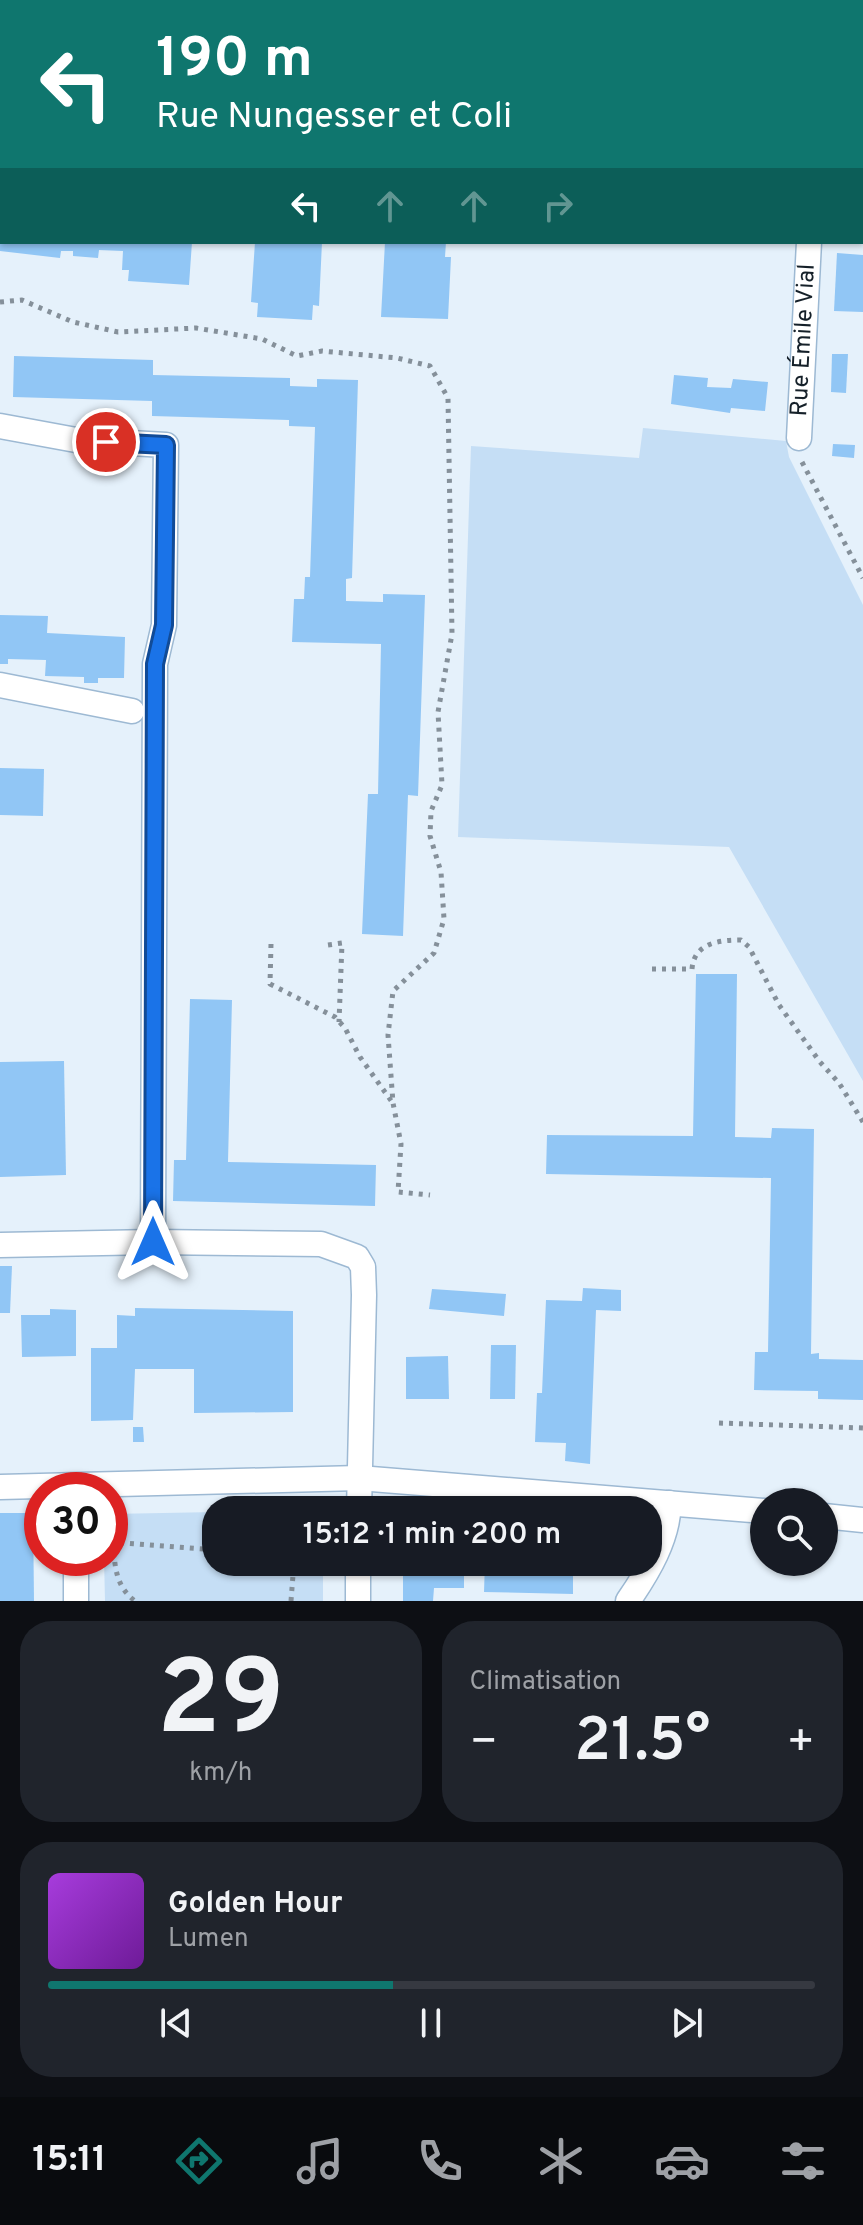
<!DOCTYPE html>
<html lang="fr">
<head>
<meta charset="utf-8">
<style>
  body { margin:0; font-family:Overpass,sans-serif; background:#20242c; color:#f1f3f6; height:100vh; display:flex; flex-direction:column; font-size:30px; white-space:nowrap }
  * { box-sizing:border-box; margin:0 }
  p { font-size:26px; color:#9ea1a6 }
  .icon { flex:none; width:44px; height:44px; fill:none; stroke:currentColor; stroke-width:2; stroke-linecap:round; stroke-linejoin:round }
  .map { position:relative; height:1601px; overflow:hidden }
  .panel { display:flex; flex-direction:column; gap:20px; padding:20px; background:#0d0f14; flex:1 }
  .panel>* { flex:none }
  .banner { position:absolute; left:0px; top:0px; width:864px; height:244px; box-shadow:0 2px 6px #0004; background:#0f766e; color:#fff; overflow:hidden }
  .fabs { position:absolute; left:750px; top:1488px; display:grid; gap:16px }
  .fabs a { display:grid; place-items:center; width:88px; height:88px; border-radius:50%; background:#171b24; box-shadow:0 2px 6px #0004; font-size:40px }
  .speed { position:absolute; left:24px; top:1472px; display:flex; gap:16px; font-size:40px; font-weight:700; text-align:center }
  .speed>* { display:grid; place-content:center; width:104px; height:104px; border-radius:50%; background:#171b24; box-shadow:0 2px 6px #0004; line-height:1 }
  .speed .limit { border:12px solid #d22; background:#fff; color:#111 }
  .pin { position:absolute; display:grid; place-items:center; width:68px; height:68px; color:#fff; margin:-34px; border:4px solid #fff; border-radius:50%; box-shadow:0 2px 8px #0007 }
  .me { position:absolute; width:88px; margin:-44px; rotate:0deg; stroke-linejoin:round; filter:drop-shadow(0 0 6px #0008) }
  .turn { display:flex; align-items:center; gap:28px; height:168px; padding:0 24px; font-size:36px }
  .turn .icon { width:104px; height:104px; stroke-width:2.5 }
  .turn b { display:block; font-size:56px; line-height:68px }
  .lanes { display:flex; align-items:center; height:76px; padding:0 24px; background:#0003; justify-content:center; gap:40px; direction:ltr }
  .lanes .off { opacity:.35 }
  .big { font-size:60px; font-weight:600; line-height:1.1 }
  .panel .tile { flex:1; display:flex; flex-direction:column; justify-content:center; gap:12px; min-width:0; padding:0 28px; border-radius:32px; background:#20242c }
  .panel .dial { align-items:center; gap:0 }
  .dial b { font-size:104px; line-height:1 }
  .song { display:flex; align-items:center; gap:24px }
  .cover { width:96px; height:96px; border-radius:12px; background:linear-gradient(135deg,hsl(280 70% 55%),hsl(280 70% 35%)) }
  .played { height:8px; border-radius:4px; background:linear-gradient(90deg,#0f766e 45%,#363941 45%) }
  .keys { display:flex; justify-content:space-around; direction:ltr }
  .heat { display:flex; justify-content:space-between; align-items:center; font-size:44px; direction:ltr }
  .panel .tiles { flex:1; display:grid; gap:20px; grid-template-columns:1fr 1fr }
  .tile:last-child { grid-column:span 2 }
  .trip { position:absolute; left:202px; top:1496px; width:460px; height:80px; border-radius:32px; background:#171b24; box-shadow:0 2px 6px #0004; font-weight:600; line-height:80px; text-align:center }
  .dock { display:flex; height:128px; justify-content:space-around; align-items:center; background:#090b0e; color:#9ea1a6 }
  .dock .icon { width:56px; height:56px }
  .dock .active { color:#0f766e }
  .dock b { font-size:36px; color:#f1f3f6 }
  .map>svg:first-child { display:block }
  .green { fill:#c5def5 }
  .building { fill:#91c6f5 }
  .lines { fill:none; stroke-linecap:round; stroke-linejoin:round }
  .street-casing { stroke:#9db9d3; stroke-width:27 }
  .secondary-casing { stroke:#9db9d3; stroke-width:37 }
  .path { stroke:#85909a; stroke-width:5; stroke-dasharray:4 6; stroke-linecap:butt }
  .street { stroke:#fff; stroke-width:24 }
  .secondary { stroke:#fff; stroke-width:34 }
  .route-casing { stroke:#114b97; stroke-width:20 }
  .route { stroke:#1a73e8; stroke-width:14 }
  .labels { text-anchor:middle; dominant-baseline:central; stroke-width:7; stroke-linejoin:round; paint-order:stroke }
  .street-label { font-size:24px; fill:#152029; stroke:#fff }
</style>
</head>
<body>
<div class="map">
<svg width="863" height="1601" viewBox="0 0 863 1601">
  <rect width="100%" height="100%" fill="#e5f1fb"/>
  <g class="green">
    <polygon points="643,428 786,441 789,457 863,605 863,1081 729,847 458,837 471,446 639,458"/>
    <polygon points="216,1512 216,1562 323,1562 323,1601 105,1601 104,1558 110,1558 110,1514"/>
  </g>
  <g class="building">
    <polygon points="0,242 192,242 189,285 128,281 129,270 122,270 123,251 99,250 98,258 73,256 73,251 61,251 60,258 0,251"/>
    <polygon points="255,242 322,242 319,306 313,305 312,320 257,317 258,303 251,302"/>
    <polygon points="385,242 446,242 445,257 451,257 448,319 381,317"/>
    <polygon points="837,253 863,255 863,312 834,311"/>
    <polygon points="832,354 848,354 846,393 831,392"/>
    <polygon points="14,356 153,360 153,375 290,378 290,386 317,387 317,379 358,380 352,578 346,579 346,601 383,602 383,594 425,595 418,796 408,795 403,936 362,934 368,794 378,794 381,644 292,642 294,599 304,599 305,577 310,577 315,427 289,426 289,420 152,416 152,401 13,397"/>
    <polygon points="674,375 708,378 707,387 731,388 733,379 768,382 765,411 731,408 730,413 671,404"/>
    <polygon points="833,444 855,445 854,458 832,456"/>
    <polygon points="0,615 48,616 47,633 125,637 124,678 98,678 98,683 84,683 84,677 45,676 46,660 8,659 8,664 0,664"/>
    <polygon points="0,768 44,769 43,816 0,815"/>
    <polygon points="696,974 737,974 735,1137 771,1138 772,1128 814,1129 811,1354 819,1353 819,1359 863,1360 863,1400 818,1399 818,1391 754,1390 755,1352 768,1352 771,1178 546,1174 547,1135 693,1136"/>
    <polygon points="190,999 232,1000 228,1162 376,1165 375,1206 173,1201 174,1160 186,1160"/>
    <polygon points="64,1061 66,1175 0,1177 0,1062"/>
    <polygon points="0,1266 12,1266 10,1313 0,1313"/>
    <polygon points="583,1288 621,1290 621,1311 596,1310 590,1464 565,1461 566,1443 535,1442 537,1393 542,1393 546,1300 582,1301"/>
    <polygon points="432,1289 506,1294 504,1316 429,1309"/>
    <polygon points="135,1308 293,1311 293,1412 194,1413 194,1369 135,1369 133,1420 91,1421 91,1348 117,1348 117,1315 135,1316"/>
    <polygon points="50,1309 76,1310 76,1356 22,1357 21,1315 50,1315"/>
    <polygon points="491,1345 516,1345 515,1399 490,1399"/>
    <polygon points="448,1356 449,1399 406,1399 406,1357"/>
    <polygon points="133,1427 143,1427 144,1442 133,1442"/>
    <polygon points="0,1513 33,1513 34,1601 0,1601"/>
    <polygon points="403,1562 445,1562 445,1571 464,1571 464,1588 434,1588 433,1601 403,1601"/>
    <polygon points="485,1562 573,1562 573,1594 484,1592"/>
  </g>
  <g class="lines">
    <g class="street-casing">
      <g id="street">
        <polyline points="763,0 765,2"/>
        <polyline points="862,102 863,102"/>
        <polyline points="0,426 76,440 166,445 164,625 155,664 153,1242"/>
        <path id="s1" d="M799 438 809 242"/>
        <polyline points="0,685 132,711"/>
        <polyline points="0,1245 153,1242 321,1244 357,1257 363,1267 364,1295 359,1510"/>
        <polyline points="0,1487 359,1478 764,1511"/>
        <polyline points="824,1516 863,1520"/>
        <polyline points="76,1558 76,1601"/>
        <polyline points="358,1601 358,1562"/>
        <path d="M628 1601C648 1572 668 1539 669 1503"/>
      </g>
    </g>
    <g class="secondary-casing">
      <g id="secondary">
        <polyline points="55,2 57,0"/>
        <polyline points="83,2 85,0"/>
        <polyline points="0,69 2,66"/>
      </g>
    </g>
    <g class="path">
      <polyline points="0,302 22,300 73,322 118,332 196,328 262,339 297,356 322,351 397,358 430,366 448,398 452,634 438,712 442,785 431,811 430,836 441,872 444,919 434,953 393,991 388,1035 393,1103 401,1144 398,1192 430,1195"/>
      <polyline points="802,462 863,578"/>
      <polyline points="271,944 270,984 335,1017 345,1028 360,1057 392,1102"/>
      <polyline points="328,945 342,943 339,1022"/>
      <path d="M652 969H692C694 943 719 940 741 940L749 947 779 1005 820 1062 839 1083 863 1122"/>
      <polyline points="719,1423 863,1428"/>
      <polyline points="110,1542 216,1550"/>
      <path d="M113 1542C115 1566 115 1586 135 1601"/>
      <polyline points="291,1601 294,1562"/>
    </g>
    <use href="#street" class="street"/>
    <use href="#secondary" class="secondary"/>
  </g>
  <g class="lines">
    <g class="route-casing">
      <polyline id="route" points="106,442 166,445 164,625 155,664 153,1242"/>
    </g>
    <use href="#route" class="route"/>
  </g>
  <g class="labels">
    <g class="street-label">
      <text stroke="none"><textPath href="#s1" startOffset="98">Rue Émile Vial</textPath></text>
    </g>
  </g>
</svg>
<div class="fabs">
<a><svg class="icon" aria-label="search" viewBox="0 0 24 24"><circle cx="10" cy="10" r="6"/><path d="M15 15l6 6"/></svg></a>
</div>
<div class="speed"><div class="limit">30</div></div>
<div class="pin" style="left:106px;top:442px;background:#d93025"><svg class="icon" aria-label="arrive" viewBox="0 0 24 24"><path d="M6 21V4h12l-3 4 3 4H6"/></svg></div>
<svg class="me" style="left:153px;top:1242px" viewBox="-20 -20 40 40"><path d="M0-17L14 15 0 8-14 15z" fill="#1a73e8" stroke="#fff" stroke-width="4"/></svg>
<div class="trip">15:12 · 1 min · 200 m</div>
<div class="banner">
<div class="turn"><svg class="icon" aria-label="left" viewBox="0 0 24 24"><path d="M17 20v-9H6M10 6l-5 5 5 5"/></svg><div><b>190 m</b>Rue Nungesser et Coli</div></div>
<div class="lanes"><svg class="icon" aria-label="left" viewBox="0 0 24 24"><path d="M17 20v-9H6M10 6l-5 5 5 5"/></svg><svg class="icon off" aria-label="ahead" viewBox="0 0 24 24"><path d="M12 20V5M6 11l6-6 6 6"/></svg><svg class="icon off" aria-label="ahead" viewBox="0 0 24 24"><path d="M12 20V5M6 11l6-6 6 6"/></svg><svg class="icon off" aria-label="right" viewBox="0 0 24 24"><path d="M7 20v-9h11M14 6l5 5-5 5"/></svg></div>
</div>
</div>
<section class="panel">
<div class="tiles">
<div class="tile dial"><b>29</b><p>km/h</p></div>
<div class="tile"><p>Climatisation</p>
<div class="heat"><a>−</a><b class="big">21.5°</b><a>+</a></div>
</div>
<div class="tile">
<div class="song"><i class="cover"></i><div><b>Golden Hour</b><p>Lumen</p></div></div>
<div class="played"></div>
<div class="keys"><svg class="icon" aria-label="previous" viewBox="0 0 24 24"><path d="M18 5L8 12l10 7zM5 5v14"/></svg><svg class="icon" aria-label="pause" viewBox="0 0 24 24"><path d="M8 5v14M16 5v14"/></svg><svg class="icon" aria-label="next" viewBox="0 0 24 24"><path d="M6 5l10 7-10 7zM19 5v14"/></svg></div>
</div>
</div>
</section>
<nav class="dock">
<b>15:11</b>
<svg class="icon active" aria-label="directions" viewBox="0 0 24 24"><path d="M12 3l9 9-9 9-9-9zM9 14v-3h6M13 9l2 2-2 2"/></svg>
<svg class="icon" aria-label="music" viewBox="0 0 24 24"><path d="M9 18V5l10-2v13"/><circle cx="6" cy="18" r="3"/><circle cx="16" cy="16" r="3"/></svg>
<svg class="icon" aria-label="phone" viewBox="0 0 24 24"><path d="M5 4h4l2 5-3 2q2 4 5 5l2-3 5 2v4C11 20 4 13 5 4z"/></svg>
<svg class="icon" aria-label="climate" viewBox="0 0 24 24"><path d="M12 3v18M4 7l16 10M4 17L20 7"/></svg>
<svg class="icon" aria-label="car" viewBox="0 0 24 24"><path d="M5 17H2v-5l4-1 3-4h7l3 4 3 1v5h-3M9 17h6M6 11h13"/><circle cx="7" cy="17" r="2"/><circle cx="17" cy="17" r="2"/></svg>
<svg class="icon" aria-label="filters" viewBox="0 0 24 24"><path d="M4 7h16M4 17h16"/><circle cx="9" cy="7" r="2"/><circle cx="15" cy="17" r="2"/></svg>
</nav>
</body>
</html>
